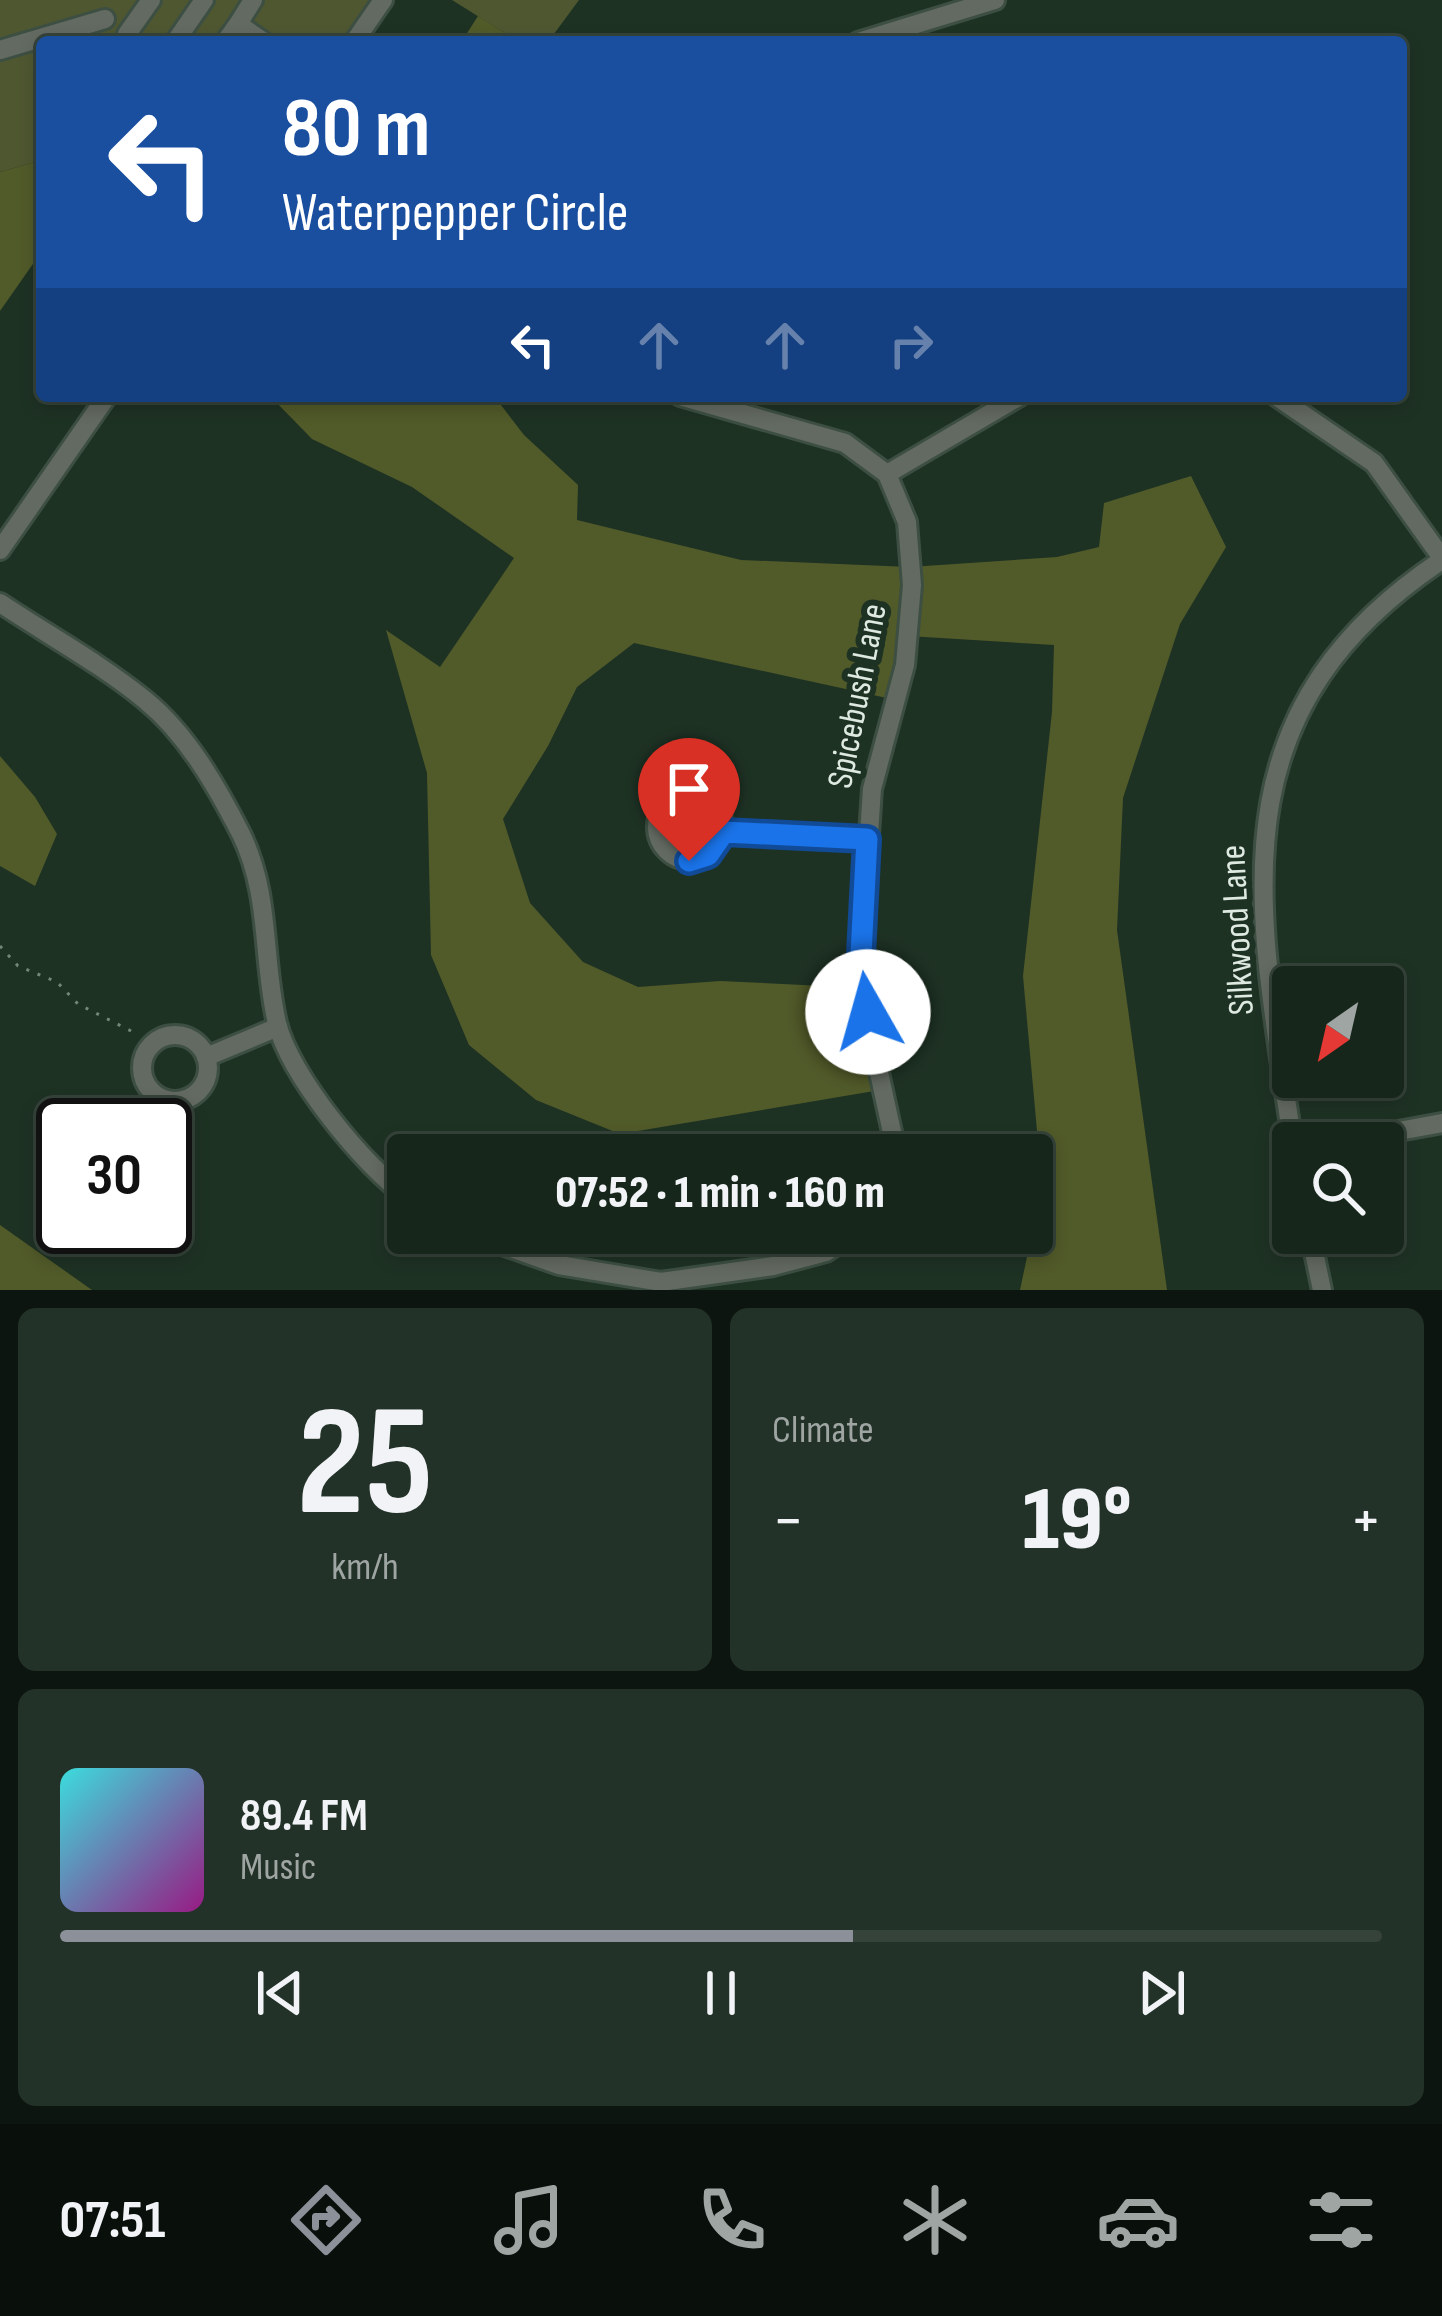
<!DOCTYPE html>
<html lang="en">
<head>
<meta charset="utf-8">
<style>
  body { margin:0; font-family:"Sofia Sans Condensed",sans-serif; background:#233228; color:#f1f3f6; height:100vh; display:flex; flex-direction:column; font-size:45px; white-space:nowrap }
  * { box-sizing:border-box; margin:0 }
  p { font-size:39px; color:#9ea5a3 }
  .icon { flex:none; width:66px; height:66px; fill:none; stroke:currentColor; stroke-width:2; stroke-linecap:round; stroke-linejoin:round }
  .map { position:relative; height:1290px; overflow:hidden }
  .details { display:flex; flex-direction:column; gap:18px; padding:18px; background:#0c150f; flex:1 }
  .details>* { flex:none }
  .top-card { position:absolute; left:36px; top:36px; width:1371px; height:366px; border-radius:12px; box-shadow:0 6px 18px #0003,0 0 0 3px #35433a; background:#1a4fa0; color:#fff; overflow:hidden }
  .needle { width:78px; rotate:214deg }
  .tools { position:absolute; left:1272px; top:966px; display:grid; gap:24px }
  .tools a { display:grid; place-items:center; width:132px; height:132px; border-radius:12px; background:#16261b; box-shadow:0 6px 18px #0003,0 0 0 3px #35433a; font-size:60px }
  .speed { position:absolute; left:36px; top:1098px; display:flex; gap:24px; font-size:60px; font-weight:700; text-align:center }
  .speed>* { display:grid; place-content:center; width:156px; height:156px; border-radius:50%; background:#16261b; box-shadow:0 6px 18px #0003,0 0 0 3px #35433a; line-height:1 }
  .speed .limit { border:6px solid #111; border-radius:18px; background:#fff; color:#111 }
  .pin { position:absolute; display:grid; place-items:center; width:102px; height:102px; color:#fff; margin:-123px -51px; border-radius:50% 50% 50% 0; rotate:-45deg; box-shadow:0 0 12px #0007 }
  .pin .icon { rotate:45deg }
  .me { position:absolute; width:132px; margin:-66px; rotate:353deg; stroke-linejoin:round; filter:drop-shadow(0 0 9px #0008) }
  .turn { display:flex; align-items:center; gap:42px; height:252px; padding:0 48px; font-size:54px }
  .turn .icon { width:156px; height:156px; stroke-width:2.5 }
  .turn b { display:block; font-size:84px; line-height:102px }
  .lanes { display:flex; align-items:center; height:114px; padding:0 48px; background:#0003; justify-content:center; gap:60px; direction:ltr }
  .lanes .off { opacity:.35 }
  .big { font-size:90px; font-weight:800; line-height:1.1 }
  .details .tile { flex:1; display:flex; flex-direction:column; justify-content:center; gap:18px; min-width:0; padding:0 42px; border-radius:18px; background:#233228 }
  .details .dial { align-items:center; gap:0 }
  .dial b { font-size:156px; line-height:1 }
  .song { display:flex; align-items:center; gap:36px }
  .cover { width:144px; height:144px; border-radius:18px; background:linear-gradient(135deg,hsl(180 70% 55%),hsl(310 70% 35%)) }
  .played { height:12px; border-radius:6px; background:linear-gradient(90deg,#8c9099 60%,#35433a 60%) }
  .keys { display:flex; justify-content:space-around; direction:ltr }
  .heat { display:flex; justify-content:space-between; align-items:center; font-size:66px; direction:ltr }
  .details .tiles { flex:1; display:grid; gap:18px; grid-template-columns:1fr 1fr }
  .tile:last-child { grid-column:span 2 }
  .trip { position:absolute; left:387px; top:1134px; width:666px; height:120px; border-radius:12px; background:#16261b; box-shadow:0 6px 18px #0003,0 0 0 3px #35433a; font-weight:800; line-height:120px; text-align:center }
  .tabs { display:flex; height:192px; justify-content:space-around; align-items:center; background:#090f0b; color:#9ea5a3 }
  .tabs .icon { width:84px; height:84px }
  .tabs .active { color:#8c9099 }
  .tabs b { font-size:54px; color:#f1f3f6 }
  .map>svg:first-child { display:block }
  .green { fill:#4f5731 }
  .forest { fill:#515a29 }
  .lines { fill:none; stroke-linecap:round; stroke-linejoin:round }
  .minor-casing { stroke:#3d4f42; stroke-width:24 }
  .path { stroke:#748579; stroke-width:3; stroke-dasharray:3 9; stroke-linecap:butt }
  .minor { stroke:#636a61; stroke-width:18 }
  .route-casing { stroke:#114b97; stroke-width:30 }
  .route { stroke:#1a73e8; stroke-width:21 }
  .labels { text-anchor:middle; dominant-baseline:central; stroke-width:12; stroke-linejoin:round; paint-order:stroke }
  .street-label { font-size:36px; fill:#deeae1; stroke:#1e3224 }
</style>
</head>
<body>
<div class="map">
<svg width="1442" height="1290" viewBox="0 0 1442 1290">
  <rect width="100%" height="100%" fill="#1e3224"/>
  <g class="green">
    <polygon points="0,0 383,0 354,42 42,42 42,160 0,172"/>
    <polygon points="452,0 579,0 548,42 519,42"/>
  </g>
  <g class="forest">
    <polygon points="478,16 519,42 466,42 464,38"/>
    <polygon points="42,160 42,251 0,311 0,172"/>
    <polygon points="270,396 494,396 524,435 578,485 577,520 741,560 910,567 1057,557 1099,547 1104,503 1191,476 1226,547 1180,624 1123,798 1117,930 1167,1290 1020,1290 1042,1186 1023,976 1052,712 1054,645 908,636 896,700 634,643 577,687 548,746 503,819 530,903 583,962 638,987 720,981 865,988 886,1089 620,1134 536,1100 469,1045 431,955 427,773 386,630 440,667 514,558 412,487 312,439"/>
    <polygon points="0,756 35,797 57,834 35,886 0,866"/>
    <polygon points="0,1225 92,1290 0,1290"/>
  </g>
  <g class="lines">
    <g class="minor-casing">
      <g id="minor">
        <polyline points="238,24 253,0"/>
        <polyline points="127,34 151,0"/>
        <polyline points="175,42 204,0"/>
        <polyline points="225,42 238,24 264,42"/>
        <polyline points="354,42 383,0"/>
        <polyline points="858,42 995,0"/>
        <polyline points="0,50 105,19"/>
        <polyline points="680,396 845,443 887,474 907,522 912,585 905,665 872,789 861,954 871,1036 897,1155"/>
        <polyline points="1276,396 1374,463 1442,558"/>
        <polyline points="887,474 1020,396"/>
        <polyline points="0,550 107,396"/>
        <path d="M0 603C48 635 101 664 145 700 187 734 217 787 241 834 271 895 262 959 277 1023 289 1074 365 1168 408 1197"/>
        <circle cx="690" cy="827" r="33"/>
        <polyline points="724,832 867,839"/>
        <circle cx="175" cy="1068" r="33"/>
        <polyline points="206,1057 278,1027"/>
        <polyline points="1333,1143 1442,1123"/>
        <path d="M1293 1145C1258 907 1210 715 1442 560"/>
        <polyline points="468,1233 559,1265 661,1282 773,1266 826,1252 854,1233"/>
        <polyline points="1310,1233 1322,1290"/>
      </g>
    </g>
    <polyline class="path" points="0,946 18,966 57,982 78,1004 133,1032"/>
    <use href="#minor" class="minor"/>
  </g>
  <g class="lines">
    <g class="route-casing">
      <polyline id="route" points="689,861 708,855 724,832 867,839 861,954 868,1012"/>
    </g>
    <use href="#route" class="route"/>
  </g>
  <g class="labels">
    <g class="street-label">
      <text transform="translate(858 696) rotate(-79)">Spicebush Lane</text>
      <text transform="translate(1238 930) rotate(-93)">Silkwood Lane</text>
    </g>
  </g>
</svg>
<div class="tools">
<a><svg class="needle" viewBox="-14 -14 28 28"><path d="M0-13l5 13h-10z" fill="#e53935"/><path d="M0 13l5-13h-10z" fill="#9ea5a3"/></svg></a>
<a><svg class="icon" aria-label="search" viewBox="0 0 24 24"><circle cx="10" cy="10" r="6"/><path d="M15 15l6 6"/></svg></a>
</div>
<div class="speed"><div class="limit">30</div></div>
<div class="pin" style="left:689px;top:861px;background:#d93025"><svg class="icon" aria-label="arrive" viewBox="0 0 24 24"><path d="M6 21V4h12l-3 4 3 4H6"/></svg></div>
<svg class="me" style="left:868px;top:1012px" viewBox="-20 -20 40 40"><circle r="19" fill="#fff"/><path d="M0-13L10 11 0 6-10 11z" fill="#1a73e8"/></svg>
<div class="trip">07:52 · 1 min · 160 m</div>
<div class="top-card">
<div class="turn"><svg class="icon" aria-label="left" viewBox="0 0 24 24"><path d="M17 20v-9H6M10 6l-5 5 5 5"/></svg><div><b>80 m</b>Waterpepper Circle</div></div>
<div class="lanes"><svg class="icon" aria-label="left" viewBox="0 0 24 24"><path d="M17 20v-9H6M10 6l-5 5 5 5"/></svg><svg class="icon off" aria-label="ahead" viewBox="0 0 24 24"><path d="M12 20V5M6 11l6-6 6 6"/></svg><svg class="icon off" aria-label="ahead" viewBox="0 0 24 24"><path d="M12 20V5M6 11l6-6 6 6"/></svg><svg class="icon off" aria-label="right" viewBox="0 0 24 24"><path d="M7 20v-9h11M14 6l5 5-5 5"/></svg></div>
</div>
</div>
<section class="details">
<div class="tiles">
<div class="tile dial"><b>25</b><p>km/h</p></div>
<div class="tile"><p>Climate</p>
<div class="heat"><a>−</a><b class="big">19°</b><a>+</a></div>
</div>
<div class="tile">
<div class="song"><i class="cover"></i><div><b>89.4 FM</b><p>Music</p></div></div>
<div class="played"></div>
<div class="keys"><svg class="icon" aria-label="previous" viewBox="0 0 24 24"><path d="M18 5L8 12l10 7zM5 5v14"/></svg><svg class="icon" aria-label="pause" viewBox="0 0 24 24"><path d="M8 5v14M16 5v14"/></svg><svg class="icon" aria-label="next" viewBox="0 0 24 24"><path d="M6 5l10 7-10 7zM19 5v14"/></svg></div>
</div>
</div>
</section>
<nav class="tabs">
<b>07:51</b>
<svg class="icon active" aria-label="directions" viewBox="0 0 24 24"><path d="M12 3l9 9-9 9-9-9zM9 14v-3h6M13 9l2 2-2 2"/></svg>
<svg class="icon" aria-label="music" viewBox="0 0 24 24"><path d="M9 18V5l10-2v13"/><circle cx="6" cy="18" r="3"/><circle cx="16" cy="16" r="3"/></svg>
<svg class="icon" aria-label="phone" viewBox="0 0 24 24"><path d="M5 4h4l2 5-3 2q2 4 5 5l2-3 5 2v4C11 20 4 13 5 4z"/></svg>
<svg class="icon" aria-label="climate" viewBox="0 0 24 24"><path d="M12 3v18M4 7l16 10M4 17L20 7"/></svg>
<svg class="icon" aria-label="car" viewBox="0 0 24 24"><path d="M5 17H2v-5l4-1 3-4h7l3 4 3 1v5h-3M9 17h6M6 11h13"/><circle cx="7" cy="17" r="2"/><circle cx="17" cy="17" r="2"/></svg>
<svg class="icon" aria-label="filters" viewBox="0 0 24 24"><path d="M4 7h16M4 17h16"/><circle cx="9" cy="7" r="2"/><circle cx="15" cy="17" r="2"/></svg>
</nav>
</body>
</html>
